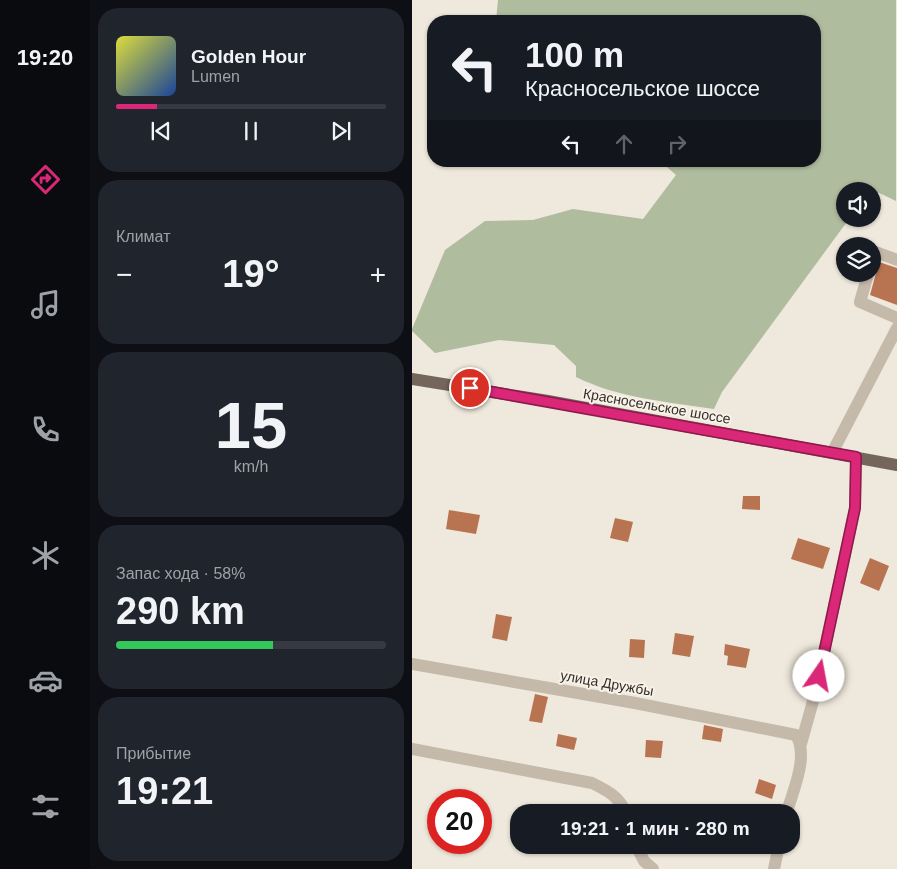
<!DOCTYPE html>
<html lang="ru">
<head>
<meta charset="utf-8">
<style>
  body { margin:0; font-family:Helvetica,sans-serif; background:#20242c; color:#f1f3f6; height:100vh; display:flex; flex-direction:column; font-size:19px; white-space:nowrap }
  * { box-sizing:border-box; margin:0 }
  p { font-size:16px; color:#9ea1a6 }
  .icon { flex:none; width:28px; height:28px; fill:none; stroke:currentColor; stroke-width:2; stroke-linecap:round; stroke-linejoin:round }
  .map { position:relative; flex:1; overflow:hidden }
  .sheet { display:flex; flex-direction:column; gap:8px; padding:8px; background:#0d0f14; width:322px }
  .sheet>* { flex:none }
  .top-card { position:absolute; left:15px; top:15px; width:394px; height:152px; border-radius:20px; box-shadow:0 1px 4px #0004; background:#171b24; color:#f1f3f6; overflow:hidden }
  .fabs { position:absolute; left:424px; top:182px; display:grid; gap:10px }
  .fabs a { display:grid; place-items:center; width:45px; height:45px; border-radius:50%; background:#171b24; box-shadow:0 1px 4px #0004; font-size:25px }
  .speed { position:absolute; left:15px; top:789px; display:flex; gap:10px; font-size:25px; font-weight:700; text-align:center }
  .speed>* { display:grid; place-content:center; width:65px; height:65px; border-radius:50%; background:#171b24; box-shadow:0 1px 4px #0004; line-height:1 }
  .speed .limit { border:8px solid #d22; background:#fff; color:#111 }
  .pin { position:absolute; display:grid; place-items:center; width:42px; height:42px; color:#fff; margin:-21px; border:2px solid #fff; border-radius:50%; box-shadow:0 1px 5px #0007 }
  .me { position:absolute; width:55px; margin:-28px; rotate:12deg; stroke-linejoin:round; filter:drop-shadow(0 0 4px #0008) }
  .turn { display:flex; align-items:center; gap:18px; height:105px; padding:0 15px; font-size:22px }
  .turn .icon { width:65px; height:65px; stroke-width:2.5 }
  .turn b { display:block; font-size:35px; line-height:42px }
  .lanes { display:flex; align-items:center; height:48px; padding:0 15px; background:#0003; justify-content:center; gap:25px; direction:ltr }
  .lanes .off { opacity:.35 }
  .big { font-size:38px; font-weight:700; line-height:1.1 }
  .sheet .card { flex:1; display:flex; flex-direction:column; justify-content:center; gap:8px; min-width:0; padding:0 18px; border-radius:20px; background:#20242c }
  .sheet .dial { align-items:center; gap:0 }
  .dial b { font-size:65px; line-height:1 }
  .song { display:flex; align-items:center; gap:15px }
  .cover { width:60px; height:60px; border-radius:8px; background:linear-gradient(135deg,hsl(60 70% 55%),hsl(220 70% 35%)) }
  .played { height:5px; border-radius:2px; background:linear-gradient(90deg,#db2777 15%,#363941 15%) }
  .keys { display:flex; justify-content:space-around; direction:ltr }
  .heat { display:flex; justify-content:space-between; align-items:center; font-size:28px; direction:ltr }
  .charge { height:8px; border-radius:4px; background:linear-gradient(90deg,#34c759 58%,#363941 0) }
  .trip { position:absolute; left:98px; top:804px; width:290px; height:50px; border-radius:20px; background:#171b24; box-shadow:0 1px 4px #0004; font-weight:700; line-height:50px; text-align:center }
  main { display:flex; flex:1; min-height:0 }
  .dock { display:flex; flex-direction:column; width:90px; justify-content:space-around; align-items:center; background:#090b0e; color:#9ea1a6 }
  .dock .icon { width:35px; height:35px }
  .dock .current { color:#db2777 }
  .dock b { font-size:22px; color:#f1f3f6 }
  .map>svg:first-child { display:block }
  .green { fill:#afbc9e }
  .building { fill:#b87451 }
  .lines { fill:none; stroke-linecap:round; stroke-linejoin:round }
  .minor { stroke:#c5b9aa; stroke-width:12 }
  .major { stroke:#74665b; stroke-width:12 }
  .route-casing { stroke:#8e194d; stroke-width:12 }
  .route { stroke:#db2777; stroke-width:9 }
  .labels { text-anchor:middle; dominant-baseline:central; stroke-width:4; stroke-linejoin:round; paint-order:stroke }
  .street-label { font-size:14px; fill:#342d28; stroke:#f7f2e8 }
</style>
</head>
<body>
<main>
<nav class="dock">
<b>19:20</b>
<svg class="icon current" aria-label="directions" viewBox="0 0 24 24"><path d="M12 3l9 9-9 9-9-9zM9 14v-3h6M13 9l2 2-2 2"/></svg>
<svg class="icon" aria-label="music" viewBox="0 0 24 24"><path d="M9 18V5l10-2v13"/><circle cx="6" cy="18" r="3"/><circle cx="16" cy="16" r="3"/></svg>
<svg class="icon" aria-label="phone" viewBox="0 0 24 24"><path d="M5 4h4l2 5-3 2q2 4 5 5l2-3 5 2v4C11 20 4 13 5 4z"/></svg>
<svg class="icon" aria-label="climate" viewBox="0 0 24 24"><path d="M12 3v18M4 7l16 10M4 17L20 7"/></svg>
<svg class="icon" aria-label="car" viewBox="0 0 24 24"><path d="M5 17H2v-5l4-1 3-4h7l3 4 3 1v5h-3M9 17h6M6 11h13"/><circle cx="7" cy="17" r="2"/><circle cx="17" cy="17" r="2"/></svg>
<svg class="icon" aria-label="filters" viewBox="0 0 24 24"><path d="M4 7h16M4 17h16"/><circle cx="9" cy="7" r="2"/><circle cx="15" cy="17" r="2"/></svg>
</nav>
<section class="sheet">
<div class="card">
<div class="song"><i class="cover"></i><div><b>Golden Hour</b><p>Lumen</p></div></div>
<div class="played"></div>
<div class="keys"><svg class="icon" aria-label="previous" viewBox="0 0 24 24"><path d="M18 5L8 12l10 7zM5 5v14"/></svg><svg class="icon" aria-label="pause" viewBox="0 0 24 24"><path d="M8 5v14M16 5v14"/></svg><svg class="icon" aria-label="next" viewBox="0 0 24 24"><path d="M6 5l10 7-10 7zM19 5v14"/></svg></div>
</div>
<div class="card"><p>Климат</p>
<div class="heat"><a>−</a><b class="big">19°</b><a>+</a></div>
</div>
<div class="card dial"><b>15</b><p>km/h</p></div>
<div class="card"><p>Запас хода · 58%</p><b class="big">290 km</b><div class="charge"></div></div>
<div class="card"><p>Прибытие</p><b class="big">19:21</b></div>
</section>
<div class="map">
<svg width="485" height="869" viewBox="0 0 485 869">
  <rect width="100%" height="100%" fill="#efe8dc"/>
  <path class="green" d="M86 0H484V201L459 189 457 191H432V219H437L310 392 302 409C256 402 206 398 164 377V366L142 345 87 340 23 353 0 331V329L33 250 73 221 121 220 161 209 231 219 264 175 248 161H402V21H84Z"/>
  <g class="building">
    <polygon points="467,262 485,268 485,305 458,295"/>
    <polygon points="331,496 348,496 348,510 330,509"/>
    <polygon points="37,510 68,515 64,534 34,529"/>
    <polygon points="203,518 221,522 216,542 198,538"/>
    <polygon points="386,538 418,548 411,569 379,559"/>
    <polygon points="458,558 477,566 467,591 448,583"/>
    <polygon points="84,614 100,617 95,641 80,638"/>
    <polygon points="263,633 282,636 278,657 260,654"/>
    <polygon points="218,639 233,640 232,658 217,657"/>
    <polygon points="313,644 338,649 334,668 315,665 316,656 312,655"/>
    <polygon points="123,694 136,697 130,723 117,721"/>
    <polygon points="292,725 311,729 309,742 290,739"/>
    <polygon points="146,734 165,738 162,750 144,746"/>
    <polygon points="234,740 251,741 249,758 233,757"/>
    <polygon points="347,779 364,785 360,799 343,793"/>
  </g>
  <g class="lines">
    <g class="minor">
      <polyline points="460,257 461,251 485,260"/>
      <polyline points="456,274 448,302 485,318"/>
      <polyline points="420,453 485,328"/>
      <path d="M0 664 223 703 384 735C397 757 381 790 375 812"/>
      <polyline points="389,744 403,694 443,508 444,457"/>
      <path d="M0 749 180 783C196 791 206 796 214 812"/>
      <polyline points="224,845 232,861 241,869"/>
      <polyline points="362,869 367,845"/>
    </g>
    <polyline class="major" points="0,379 136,401 485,465"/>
  </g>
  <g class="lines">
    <g class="route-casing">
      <polyline id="route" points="58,388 444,457 443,508 407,676"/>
    </g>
    <use href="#route" class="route"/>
  </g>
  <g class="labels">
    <g class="street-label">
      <text transform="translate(245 406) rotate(10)">Красносельское шоссе</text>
      <text transform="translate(195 683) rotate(10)">улица Дружбы</text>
    </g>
  </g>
</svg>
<div class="fabs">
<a><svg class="icon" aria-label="sound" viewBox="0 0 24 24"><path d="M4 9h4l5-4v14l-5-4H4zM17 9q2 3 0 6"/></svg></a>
<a><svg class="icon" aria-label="layers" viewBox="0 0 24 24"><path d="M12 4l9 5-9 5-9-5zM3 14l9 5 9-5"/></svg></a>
</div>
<div class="speed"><div class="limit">20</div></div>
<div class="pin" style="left:58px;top:388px;background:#d93025"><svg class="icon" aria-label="arrive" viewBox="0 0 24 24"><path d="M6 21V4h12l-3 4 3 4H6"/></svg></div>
<svg class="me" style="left:407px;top:676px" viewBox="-20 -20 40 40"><circle r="19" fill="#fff"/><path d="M0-13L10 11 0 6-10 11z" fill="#db2777"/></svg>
<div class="trip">19:21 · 1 мин · 280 m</div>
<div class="top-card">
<div class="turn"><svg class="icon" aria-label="left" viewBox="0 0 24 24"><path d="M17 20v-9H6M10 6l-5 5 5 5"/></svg><div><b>100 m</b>Красносельское шоссе</div></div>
<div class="lanes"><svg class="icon" aria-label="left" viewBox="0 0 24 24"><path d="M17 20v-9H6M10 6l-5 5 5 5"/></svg><svg class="icon off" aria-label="ahead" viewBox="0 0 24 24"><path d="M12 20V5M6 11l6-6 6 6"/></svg><svg class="icon off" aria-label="right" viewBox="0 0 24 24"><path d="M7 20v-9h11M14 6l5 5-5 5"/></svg></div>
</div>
</div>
</main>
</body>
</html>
